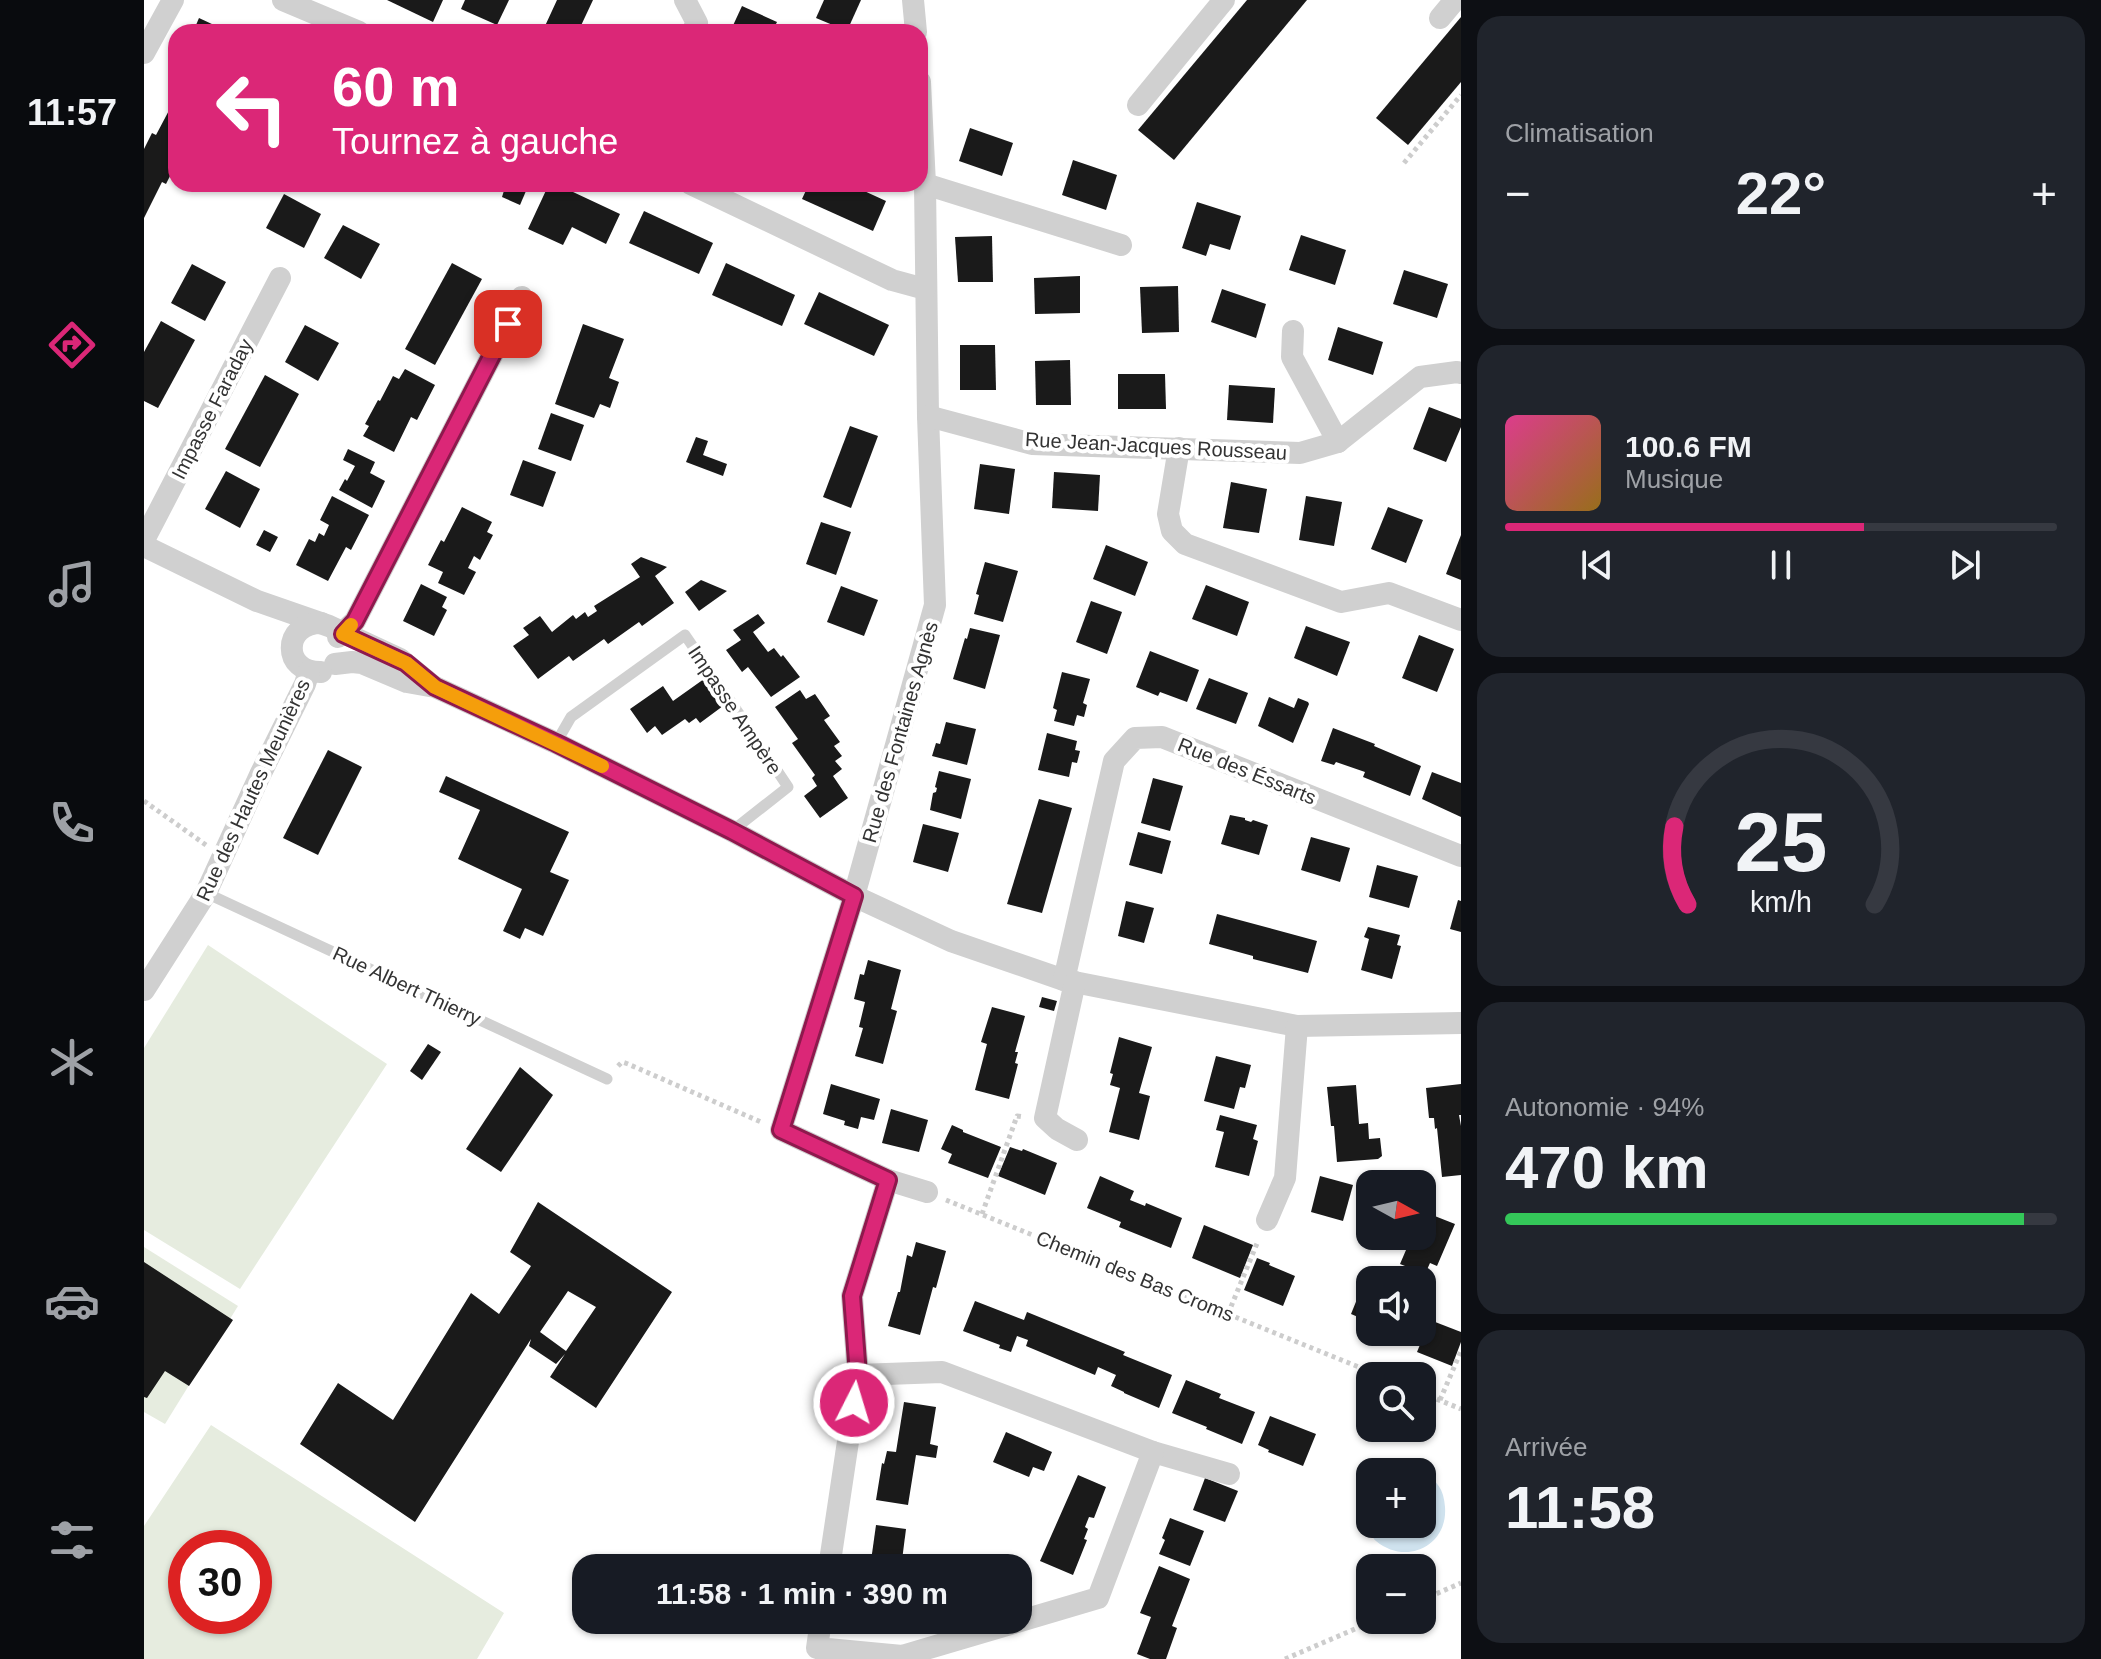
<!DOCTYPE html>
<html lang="fr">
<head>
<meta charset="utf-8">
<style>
  body { margin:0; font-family:Arial,sans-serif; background:#20242c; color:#f1f3f6; height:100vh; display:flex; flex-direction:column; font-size:30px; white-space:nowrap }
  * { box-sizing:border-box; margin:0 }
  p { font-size:26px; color:#9ea1a6 }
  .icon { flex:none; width:44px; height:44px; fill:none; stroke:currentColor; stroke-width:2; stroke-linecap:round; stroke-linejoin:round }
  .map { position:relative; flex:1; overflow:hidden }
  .sheet { display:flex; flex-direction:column; gap:16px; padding:16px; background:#0d0f14; width:640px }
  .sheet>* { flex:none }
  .banner { position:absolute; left:24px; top:24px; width:760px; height:168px; border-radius:24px; box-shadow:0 2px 6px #0004; background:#db2777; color:#fff; overflow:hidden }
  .needle { width:52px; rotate:98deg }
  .fabs { position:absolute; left:1212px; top:1170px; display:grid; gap:16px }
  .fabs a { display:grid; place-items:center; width:80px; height:80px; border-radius:16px; background:#171b24; box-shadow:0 2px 6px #0004; font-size:40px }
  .speed { position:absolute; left:24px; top:1530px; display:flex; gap:16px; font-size:40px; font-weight:700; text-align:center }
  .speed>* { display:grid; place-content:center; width:104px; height:104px; border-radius:50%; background:#171b24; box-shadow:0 2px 6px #0004; line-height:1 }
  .speed .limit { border:12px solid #d22; background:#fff; color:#111 }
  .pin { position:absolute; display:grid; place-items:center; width:68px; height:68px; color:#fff; margin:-34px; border-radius:16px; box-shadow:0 4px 12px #0006 }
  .me { position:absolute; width:88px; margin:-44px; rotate:5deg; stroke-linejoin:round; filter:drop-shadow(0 0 6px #0008) }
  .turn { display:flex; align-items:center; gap:28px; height:168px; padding:0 32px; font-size:36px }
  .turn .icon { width:104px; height:104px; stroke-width:2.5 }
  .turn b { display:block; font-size:56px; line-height:68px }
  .big { font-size:60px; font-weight:600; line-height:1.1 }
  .sheet .card { flex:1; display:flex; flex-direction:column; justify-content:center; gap:12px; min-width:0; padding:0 28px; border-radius:24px; background:#20242c }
  .sheet .dial { align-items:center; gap:0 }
  .dial svg { height:208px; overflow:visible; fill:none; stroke:#363941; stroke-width:7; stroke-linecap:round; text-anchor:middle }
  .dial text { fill:#f1f3f6; stroke:none }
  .song { display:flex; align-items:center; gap:24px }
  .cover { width:96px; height:96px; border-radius:12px; background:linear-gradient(135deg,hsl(330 70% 55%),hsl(40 70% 35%)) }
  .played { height:8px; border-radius:4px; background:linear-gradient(90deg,#db2777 65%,#363941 65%) }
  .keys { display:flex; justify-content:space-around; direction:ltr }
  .heat { display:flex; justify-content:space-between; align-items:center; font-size:44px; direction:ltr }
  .charge { height:12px; border-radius:6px; background:linear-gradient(90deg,#34c759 94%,#363941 0) }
  .trip { position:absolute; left:428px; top:1554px; width:460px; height:80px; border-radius:24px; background:#171b24; box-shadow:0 2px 6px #0004; font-weight:600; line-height:80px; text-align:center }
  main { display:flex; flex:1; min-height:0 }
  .tab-bar { display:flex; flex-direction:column; width:144px; justify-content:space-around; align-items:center; background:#090b0e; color:#9ea1a6 }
  .tab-bar .icon { width:56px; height:56px }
  .tab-bar .active { color:#db2777 }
  .tab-bar b { font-size:36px; color:#f1f3f6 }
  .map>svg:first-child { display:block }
  .green { fill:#e6ecdf; fill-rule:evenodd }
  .water { fill:#cfe2ee }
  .building { fill:#1a1a1a; fill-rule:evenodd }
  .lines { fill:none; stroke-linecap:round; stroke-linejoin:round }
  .path { stroke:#cdcdcd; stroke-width:5; stroke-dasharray:4 4; stroke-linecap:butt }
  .lane { stroke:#d0d0d0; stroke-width:11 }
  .street { stroke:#d0d0d0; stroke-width:22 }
  .route-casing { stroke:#8e194d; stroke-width:20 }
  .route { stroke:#db2777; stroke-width:14 }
  .slow { stroke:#f59e0b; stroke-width:14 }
  .labels { text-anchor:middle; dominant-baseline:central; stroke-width:8; stroke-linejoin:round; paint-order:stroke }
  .street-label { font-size:20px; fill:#333; stroke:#fff }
</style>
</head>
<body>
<main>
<nav class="tab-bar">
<b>11:57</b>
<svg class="icon active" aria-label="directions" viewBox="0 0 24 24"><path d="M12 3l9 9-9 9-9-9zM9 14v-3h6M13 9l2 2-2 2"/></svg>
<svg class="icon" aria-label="music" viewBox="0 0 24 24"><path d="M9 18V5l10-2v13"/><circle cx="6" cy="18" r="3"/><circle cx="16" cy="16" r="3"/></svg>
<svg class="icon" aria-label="phone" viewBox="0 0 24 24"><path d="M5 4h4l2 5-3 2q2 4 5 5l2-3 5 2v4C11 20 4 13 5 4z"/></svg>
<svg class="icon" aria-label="climate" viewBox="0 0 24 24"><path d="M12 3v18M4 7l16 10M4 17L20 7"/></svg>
<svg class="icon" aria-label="car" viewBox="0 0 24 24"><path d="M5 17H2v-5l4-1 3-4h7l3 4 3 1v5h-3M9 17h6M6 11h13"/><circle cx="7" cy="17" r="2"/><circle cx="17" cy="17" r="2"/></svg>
<svg class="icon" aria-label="filters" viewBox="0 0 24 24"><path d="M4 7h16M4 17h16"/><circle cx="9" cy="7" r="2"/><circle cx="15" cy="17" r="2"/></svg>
</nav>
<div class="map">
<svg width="1317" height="1659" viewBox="0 0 1317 1659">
  <rect width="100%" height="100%" fill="#fff"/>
  <g class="green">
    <polygon points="64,945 243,1064 96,1289 0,1230 0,1048"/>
    <polygon points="0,1247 94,1306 21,1424 0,1412"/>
    <path d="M67 1425 360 1613 333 1659H0V1526ZM42 1548H110V1616H42Z"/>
  </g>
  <path class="water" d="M1278 1473C1293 1479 1300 1490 1301 1507 1304 1546 1262 1566 1232 1541 1228 1538 1226 1530 1223 1525 1219 1514 1219 1499 1226 1489V1524H1278Z"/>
  <g class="building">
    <polygon points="243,0 299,0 289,22"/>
    <polygon points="321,0 365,0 353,25 317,9"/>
    <polygon points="413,0 449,0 434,32 423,29 421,32 414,32 401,26"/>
    <polygon points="680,0 717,0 703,31 672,18"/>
    <polygon points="1103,0 1163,0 1030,160 994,130"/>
    <polygon points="598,6 633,22 628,32 586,32"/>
    <polygon points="1317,17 1317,82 1264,145 1232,118"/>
    <polygon points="55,18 85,32 49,32"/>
    <polygon points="30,101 32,102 32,164 22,184 18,182 0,218 0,149 8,133 12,135"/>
    <polygon points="826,128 869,143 858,176 815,161"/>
    <polygon points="929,160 973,175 962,210 918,195"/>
    <polygon points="362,184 385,184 376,205 358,197"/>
    <polygon points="405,184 412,184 476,214 462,244 428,227 419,245 384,229"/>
    <polygon points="665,184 705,184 742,201 729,231 658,199"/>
    <polygon points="140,194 177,214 160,248 122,228"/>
    <polygon points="1053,202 1097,216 1086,250 1066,244 1062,256 1038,248"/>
    <polygon points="500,211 569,243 555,274 485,243"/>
    <polygon points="199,225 236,244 217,279 180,258"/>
    <polygon points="1157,235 1202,250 1191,285 1145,270"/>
    <polygon points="848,236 849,282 814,282 811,237"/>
    <polygon points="308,263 338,279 291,365 261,349"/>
    <polygon points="582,263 651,295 638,326 568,295"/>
    <polygon points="48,264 82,282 61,321 27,303"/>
    <polygon points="1260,270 1304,284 1293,318 1249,304"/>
    <polygon points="936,276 936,313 891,314 890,278"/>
    <polygon points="1034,286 1035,332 998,333 996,287"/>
    <polygon points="1078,289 1122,304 1112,338 1067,322"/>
    <polygon points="675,292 745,325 730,356 660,324"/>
    <polygon points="17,321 51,340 14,408 0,401 0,352"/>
    <polygon points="439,324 480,339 465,378 475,382 466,408 456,404 450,418 411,404"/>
    <polygon points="161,325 195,343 174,381 141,362"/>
    <polygon points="1194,327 1239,342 1229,375 1184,360"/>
    <polygon points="816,345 851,345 852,390 816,390"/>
    <polygon points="926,360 927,405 892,405 891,361"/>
    <polygon points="261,369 291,385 273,420 267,417 250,452 219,436 225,426 221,424 234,400 236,401 249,376 255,379"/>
    <polygon points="974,374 1021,374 1022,409 974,409"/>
    <polygon points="121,375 155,394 116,467 81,449"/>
    <polygon points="1085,385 1131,388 1129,423 1083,420"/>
    <polygon points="1285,407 1317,419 1317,427 1302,462 1269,449"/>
    <polygon points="407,413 440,425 427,461 394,449"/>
    <polygon points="706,426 734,436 707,508 679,497"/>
    <polygon points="552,437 564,441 559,455 583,464 579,476 542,462"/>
    <polygon points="204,449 231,462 226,473 241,481 228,508 195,490 201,479 203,481 211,466 199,460"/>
    <polygon points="379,460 412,472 399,507 366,495"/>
    <polygon points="836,464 871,469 865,514 830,509"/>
    <polygon points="82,471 116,489 96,528 61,509"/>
    <polygon points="910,472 956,475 954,511 908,508"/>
    <polygon points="1087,482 1123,489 1115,533 1079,528"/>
    <polygon points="188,496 225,515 207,550 202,547 184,581 152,565 165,539 171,542 175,533 180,536 185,525 176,520"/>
    <polygon points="1162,496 1198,502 1190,546 1155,540"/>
    <polygon points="318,507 348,522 343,532 349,535 336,560 330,556 324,568 332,572 320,595 294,583 299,572 284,565 297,540 300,542"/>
    <polygon points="1244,507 1279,520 1262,563 1227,549"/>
    <polygon points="677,522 707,532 692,575 662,564"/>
    <polygon points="120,530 134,537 126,552 112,545"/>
    <polygon points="1317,535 1317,580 1302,574"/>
    <polygon points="962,545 1004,562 991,596 949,579"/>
    <polygon points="497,557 523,567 511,576 530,603 498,626 495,622 464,644 460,639 429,661 425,656 394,679 369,646 385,635 379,628 396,616 408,632 429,615 432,619 441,612 444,617 453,611 450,606 496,577 487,564"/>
    <polygon points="841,562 874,571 859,622 830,614 835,595 832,594"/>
    <polygon points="557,580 583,591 555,611 541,592"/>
    <polygon points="277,584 303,597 298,607 303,610 290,636 259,621"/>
    <polygon points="1062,585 1105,602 1093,636 1048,619"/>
    <polygon points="697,586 734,600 720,636 683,622"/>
    <polygon points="947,601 978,612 963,654 932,642"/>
    <polygon points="614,614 621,623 609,632 624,652 630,648 637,657 639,655 656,677 627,697 604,667 598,672 582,650 597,640 589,630"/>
    <polygon points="1162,626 1206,642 1193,676 1150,658"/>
    <polygon points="826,628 856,635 841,689 809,679 821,638 823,639"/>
    <polygon points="1275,635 1310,649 1293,692 1258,678"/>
    <polygon points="1006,651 1055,670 1043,702 1016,692 1014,696 992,687"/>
    <polygon points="918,672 946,679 939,703 943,705 940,717 933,715 930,726 910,721 913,710 909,708"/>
    <polygon points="1065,678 1104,693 1092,724 1052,709"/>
    <polygon points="560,679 579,706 556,723 552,718 545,723 541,719 518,735 511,726 503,733 486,709 519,686 529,701"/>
    <polygon points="656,690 662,699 671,694 686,716 680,720 696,742 690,746 698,756 691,761 698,769 689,776 704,798 676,818 660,796 673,786 668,778 671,775 648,743 654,739 631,707"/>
    <polygon points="1125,697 1150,708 1154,698 1164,702 1165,704 1149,743 1114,726"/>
    <polygon points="802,722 832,729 823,765 788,756 792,743 796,744"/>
    <polygon points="1189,728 1231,744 1230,746 1277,766 1266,796 1219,777 1221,772 1192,762 1190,765 1177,761"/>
    <polygon points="903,733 933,741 931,750 936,751 933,763 928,762 925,777 894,770"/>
    <polygon points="184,750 218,767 174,855 139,838"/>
    <polygon points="795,771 827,779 817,819 786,810 789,793 792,792 793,788 791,787"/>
    <polygon points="1288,772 1317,783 1317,817 1278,799"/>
    <polygon points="302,776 425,832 406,872 425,880 399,936 381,928 376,939 359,931 378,889 314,859 336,810 295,792"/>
    <polygon points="1009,778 1039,786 1026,831 997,823"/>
    <polygon points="895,799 928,808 898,913 863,904"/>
    <polygon points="1086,815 1101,818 1101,820 1107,822 1109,820 1124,825 1115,855 1077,844"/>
    <polygon points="779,824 815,833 804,872 769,862"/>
    <polygon points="994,832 1027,841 1018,874 985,865"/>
    <polygon points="1167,837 1206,848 1196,882 1157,870"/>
    <polygon points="1233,865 1274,876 1265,908 1225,897"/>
    <polygon points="1314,900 1317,901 1317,932 1306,929"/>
    <polygon points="982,901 1010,908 1000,943 974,936"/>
    <polygon points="1073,914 1173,941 1164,973 1109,959 1109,956 1065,944"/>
    <polygon points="1224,927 1256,935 1253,945 1257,946 1248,979 1217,970 1225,939 1220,937"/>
    <polygon points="724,960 757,970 747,1009 753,1011 739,1064 711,1056 719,1028 715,1027 721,1002 710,999 716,974 720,975"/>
    <polygon points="898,997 913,1001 910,1011 895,1007"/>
    <polygon points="848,1007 881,1016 871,1052 874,1052 871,1063 874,1064 865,1099 831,1090 843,1044 837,1042"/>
    <polygon points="975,1037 1008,1047 995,1093 1006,1096 995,1140 965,1132 976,1088 966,1085 969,1074 966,1073"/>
    <polygon points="284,1044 297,1052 278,1080 266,1071"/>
    <polygon points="1072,1056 1107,1065 1101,1088 1096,1087 1090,1109 1060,1101"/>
    <polygon points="376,1067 409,1095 357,1172 322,1149"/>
    <polygon points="687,1084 736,1099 730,1120 717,1117 714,1129 700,1125 701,1121 679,1114"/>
    <polygon points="1317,1084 1317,1115 1315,1115 1317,1126 1317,1175 1298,1177 1293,1128 1291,1129 1290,1118 1285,1118 1282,1088"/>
    <polygon points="1212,1085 1215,1124 1224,1123 1225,1139 1236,1138 1238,1156 1234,1159 1193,1162 1190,1126 1187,1126 1183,1087"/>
    <polygon points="747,1109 784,1120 775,1152 738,1143"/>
    <polygon points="1076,1115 1113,1125 1109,1139 1114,1141 1105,1176 1071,1167 1080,1132 1072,1130"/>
    <polygon points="808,1125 819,1130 819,1132 857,1147 844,1178 804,1163 808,1154 797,1149"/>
    <polygon points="866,1147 878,1151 879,1149 913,1163 901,1195 854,1176"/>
    <polygon points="956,1176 990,1191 986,1200 1001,1206 1002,1203 1038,1218 1027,1248 975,1227 977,1222 943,1208"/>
    <polygon points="1176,1176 1209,1185 1199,1221 1167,1212"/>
    <path d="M394 1202 528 1292 452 1408 406 1377 421 1354 412 1364 385 1346 387 1339 271 1522 156 1444 194 1383 249 1420 327 1293 355 1314 387 1266 366 1252ZM424 1291 452 1307 422 1351 396 1332Z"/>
    <polygon points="1278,1211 1311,1224 1293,1266 1286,1263 1281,1274 1256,1264 1268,1236 1278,1236"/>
    <polygon points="1060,1225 1109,1245 1096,1278 1048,1258"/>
    <polygon points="772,1242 802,1251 792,1288 789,1287 776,1335 744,1326 754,1292 756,1292 763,1255 768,1257"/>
    <polygon points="1113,1258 1126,1263 1125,1265 1151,1276 1139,1306 1100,1290"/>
    <polygon points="0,1262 89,1320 45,1386 21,1371 3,1398 0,1397"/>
    <polygon points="1220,1282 1226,1284 1226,1322 1207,1314"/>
    <polygon points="831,1301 880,1320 883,1312 981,1352 979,1355 1028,1375 1015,1408 980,1393 980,1392 967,1386 972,1375 954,1367 951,1375 882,1346 884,1340 873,1336 867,1352 855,1348 856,1345 819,1331"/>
    <polygon points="1286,1320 1317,1332 1317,1342 1308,1366 1273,1352"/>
    <polygon points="1042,1380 1077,1394 1075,1398 1111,1412 1098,1444 1062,1429 1063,1427 1028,1413"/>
    <polygon points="760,1402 792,1407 786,1444 794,1446 792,1458 772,1455 764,1505 732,1500 738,1463 740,1464 743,1451 752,1452"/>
    <polygon points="1126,1416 1172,1434 1159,1466 1124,1452 1125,1450 1114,1445"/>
    <polygon points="862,1432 908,1452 900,1471 889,1467 885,1477 849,1462"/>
    <polygon points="934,1475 962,1487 950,1518 945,1517 941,1527 944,1529 940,1539 943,1540 929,1575 896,1561"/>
    <polygon points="1061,1478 1094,1491 1081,1522 1049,1510"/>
    <polygon points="1026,1518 1060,1531 1046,1566 1015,1554 1021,1540 1018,1538"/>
    <polygon points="732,1525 762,1529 757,1568 726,1568"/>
    <polygon points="807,1555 853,1562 852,1568 805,1568"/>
    <polygon points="1015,1566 1046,1579 1028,1626 1033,1628 1022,1659 1006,1659 993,1654 1007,1617 996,1613"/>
  </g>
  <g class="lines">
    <g class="path">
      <polyline points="1260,163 1317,95"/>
      <polyline points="0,801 62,845"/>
      <polyline points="474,1066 478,1062 484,1064 617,1122"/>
      <polyline points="802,1200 1237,1376"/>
      <polyline points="838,1214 873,1116 880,1117"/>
      <polyline points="1084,1314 1114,1241"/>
      <polyline points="1278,1393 1317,1409"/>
      <polyline points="1296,1400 1317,1351"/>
      <polyline points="1278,1600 1317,1583"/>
      <polyline points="1141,1659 1232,1620"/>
    </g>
    <g class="lane">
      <polyline points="412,743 427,717 541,635 611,737"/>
      <polyline points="588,831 644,787 634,772"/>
      <polyline points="62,893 463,1079"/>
    </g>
    <g class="street">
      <polyline points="139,0 215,32"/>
      <polyline points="541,0 553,23 548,32"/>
      <polyline points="769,0 772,32"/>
      <polyline points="1296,18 1311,0"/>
      <polyline points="0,53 29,0"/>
      <polyline points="776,82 781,184 784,416 791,605 710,896 637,1130 744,1180 783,1192"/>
      <polyline points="994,105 1080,0"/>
      <polyline points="547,184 748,280 781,289"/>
      <polyline points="781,184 977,245"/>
      <polyline points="1149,331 1148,357 1194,442"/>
      <polyline points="784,416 888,444 1156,453 1194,442 1276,377 1313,372 1317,373"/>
      <polyline points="1035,448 1024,514 1028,531 1041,544 1197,602 1245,593 1317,620"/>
      <polyline points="0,540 136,278"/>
      <polyline points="0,546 113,601 185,626 256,659 289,686"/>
      <polyline points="194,637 211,621 378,297"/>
      <polyline points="191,664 208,662 218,663 263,682 291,687 412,743 588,831 710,896 807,941 920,980 1153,1026 1317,1023"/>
      <path d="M177 672C138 673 138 623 177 623"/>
      <polyline points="920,980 970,761 991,738 1018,737 1317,856"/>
      <polyline points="931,982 901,1118 913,1129 933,1140"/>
      <polyline points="0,990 62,893 116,775 161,684 165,671"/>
      <polyline points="1123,1220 1141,1178 1153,1026"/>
      <polyline points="1009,1452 1085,1474"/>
      <polyline points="685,1568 714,1375 708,1296 744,1180"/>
      <polyline points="677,1620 673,1648 758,1656 954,1598 1009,1452 798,1372 714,1375"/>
    </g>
  </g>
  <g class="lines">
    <g class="route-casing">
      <polyline id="route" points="364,324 211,621 199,634 262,663 291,687 412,743 588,831 710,896 637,1130 744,1180 708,1296 714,1375 710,1403"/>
    </g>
    <use href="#route" class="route"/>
    <polyline class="slow" points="207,625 199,634 262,663 291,687 458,766"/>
  </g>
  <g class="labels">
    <g class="street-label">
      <text transform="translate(68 409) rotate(-63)">Impasse Faraday</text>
      <text transform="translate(1012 446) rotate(3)">Rue Jean-Jacques Rousseau</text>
      <text transform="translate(591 710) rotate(56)">Impasse Ampère</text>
      <text transform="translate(756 732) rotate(-74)">Rue des Fontaines Agnès</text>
      <text transform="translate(1103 771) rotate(22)">Rue des Éssarts</text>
      <text transform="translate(109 790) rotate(-65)">Rue des Hautes Meunières</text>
      <text transform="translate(263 986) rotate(25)">Rue Albert Thierry</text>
      <text transform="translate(991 1276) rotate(22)">Chemin des Bas Croms</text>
    </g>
  </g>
</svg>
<div class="fabs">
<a><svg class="needle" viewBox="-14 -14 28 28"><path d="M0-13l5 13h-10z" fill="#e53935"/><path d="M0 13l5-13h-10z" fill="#9ea1a6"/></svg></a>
<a><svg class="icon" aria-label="sound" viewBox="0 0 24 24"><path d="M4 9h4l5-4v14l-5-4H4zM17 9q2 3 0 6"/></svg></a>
<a><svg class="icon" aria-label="search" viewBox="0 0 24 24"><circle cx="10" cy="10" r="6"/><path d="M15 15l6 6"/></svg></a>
<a>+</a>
<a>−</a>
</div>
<div class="speed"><div class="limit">30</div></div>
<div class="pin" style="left:364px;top:324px;background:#d93025"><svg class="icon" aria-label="arrive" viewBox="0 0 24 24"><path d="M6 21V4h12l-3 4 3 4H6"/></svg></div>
<svg class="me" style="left:710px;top:1403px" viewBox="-20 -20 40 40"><circle r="17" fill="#db2777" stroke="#fff" stroke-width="3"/><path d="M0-11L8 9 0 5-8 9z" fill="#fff"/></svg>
<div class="trip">11:58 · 1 min · 390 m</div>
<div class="banner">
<div class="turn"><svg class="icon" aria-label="left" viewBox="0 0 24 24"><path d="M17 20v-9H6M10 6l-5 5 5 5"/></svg><div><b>60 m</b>Tournez à gauche</div></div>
</div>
</div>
<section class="sheet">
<div class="card"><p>Climatisation</p>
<div class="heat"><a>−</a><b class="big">22°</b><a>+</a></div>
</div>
<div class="card">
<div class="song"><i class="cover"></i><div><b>100.6 FM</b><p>Musique</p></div></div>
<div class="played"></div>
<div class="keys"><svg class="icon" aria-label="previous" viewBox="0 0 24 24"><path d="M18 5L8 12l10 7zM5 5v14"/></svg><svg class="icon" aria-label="pause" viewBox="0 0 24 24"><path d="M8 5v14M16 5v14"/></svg><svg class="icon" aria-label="next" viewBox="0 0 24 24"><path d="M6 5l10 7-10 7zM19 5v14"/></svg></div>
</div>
<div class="card dial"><svg viewBox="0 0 100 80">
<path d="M14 69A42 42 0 1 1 86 69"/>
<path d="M14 69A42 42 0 0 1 9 39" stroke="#db2777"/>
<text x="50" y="56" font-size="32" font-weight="700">25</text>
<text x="50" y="72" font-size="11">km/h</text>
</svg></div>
<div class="card"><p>Autonomie · 94%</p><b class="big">470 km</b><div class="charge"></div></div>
<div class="card"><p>Arrivée</p><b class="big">11:58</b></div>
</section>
</main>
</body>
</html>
